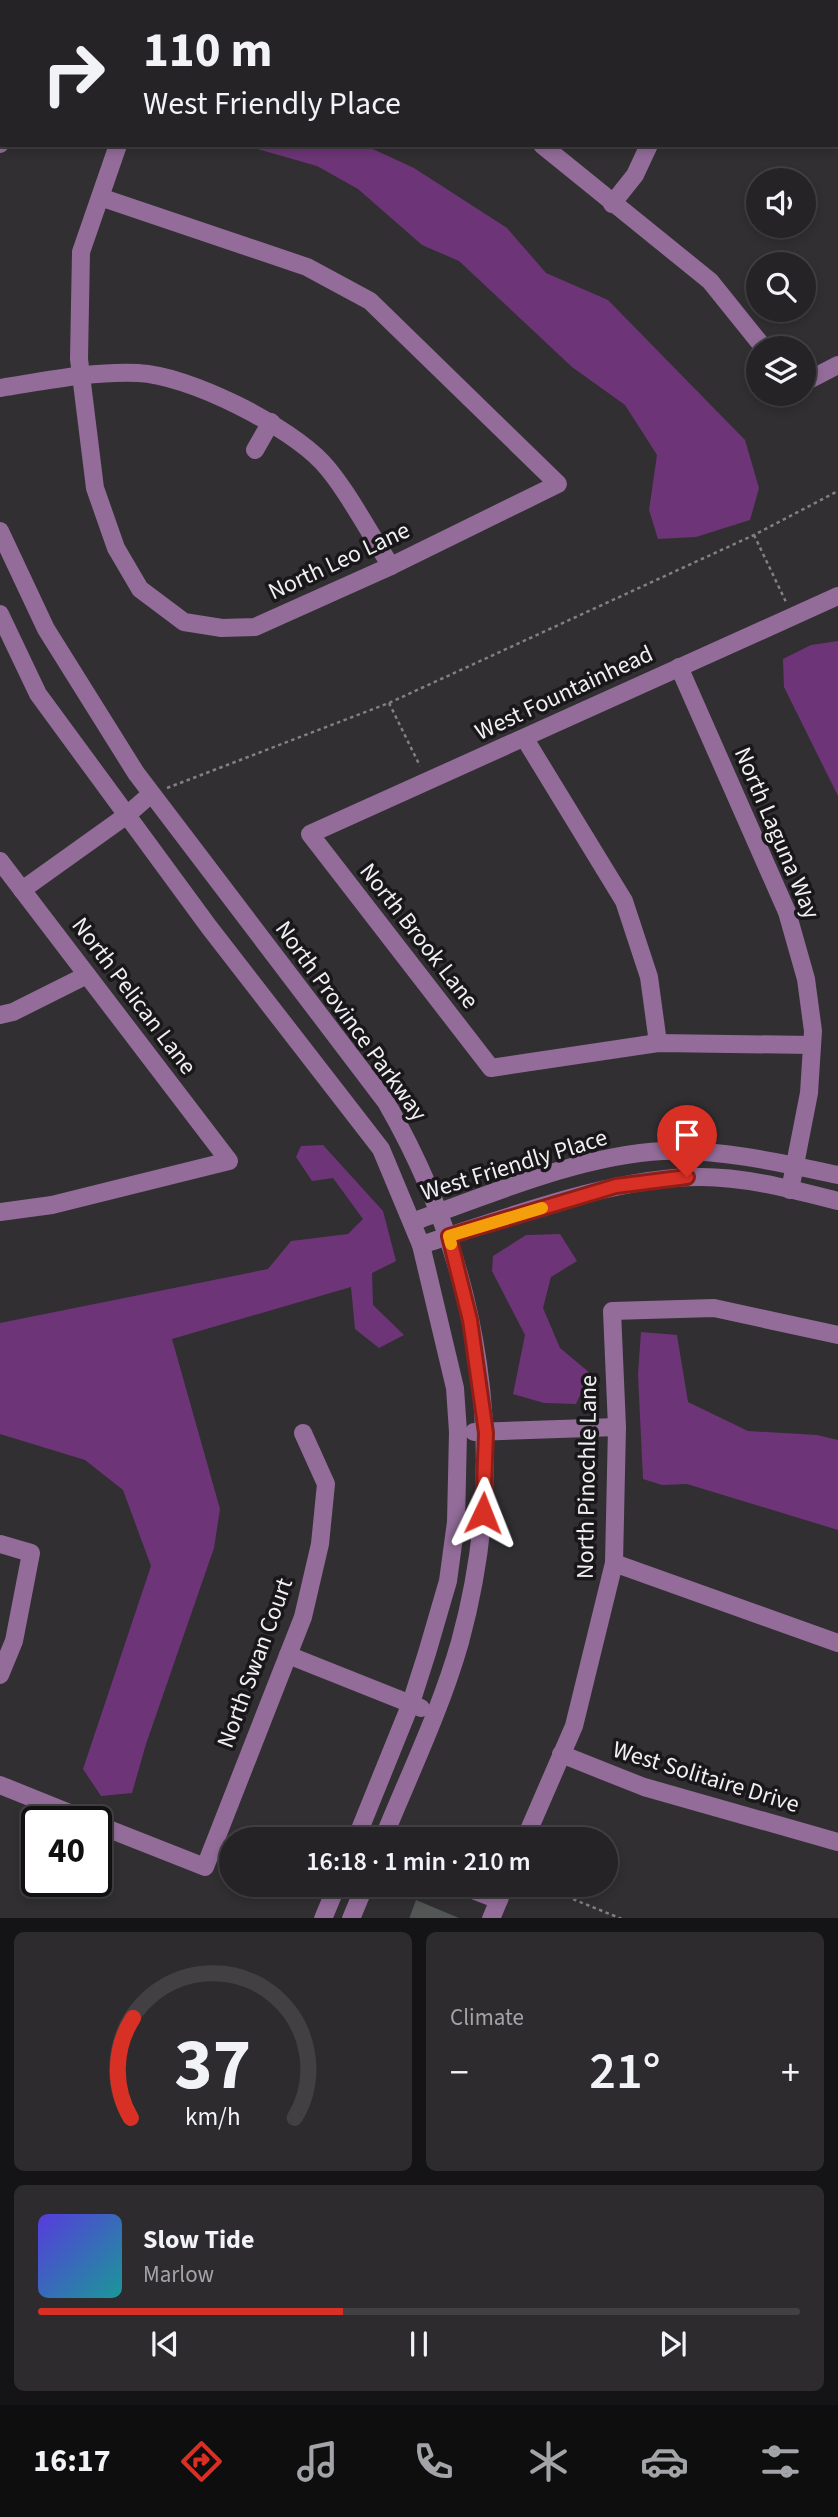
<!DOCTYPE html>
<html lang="en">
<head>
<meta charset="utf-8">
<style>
  body { margin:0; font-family:"Source Sans 3",sans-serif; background:#2d2b2e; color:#f1f3f6; height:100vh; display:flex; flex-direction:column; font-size:26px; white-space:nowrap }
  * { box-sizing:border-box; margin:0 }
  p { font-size:23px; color:#a3a4a7 }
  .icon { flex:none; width:38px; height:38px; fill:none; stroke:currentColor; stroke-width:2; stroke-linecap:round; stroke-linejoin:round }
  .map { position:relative; height:1918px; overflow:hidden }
  .details { display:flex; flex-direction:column; gap:14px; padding:14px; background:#141315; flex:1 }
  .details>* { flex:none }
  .guide { position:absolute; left:0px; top:0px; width:838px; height:147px; box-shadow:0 4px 10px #0003,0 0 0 2px #424043; background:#252326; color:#f1f3f6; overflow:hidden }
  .buttons { position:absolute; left:746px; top:168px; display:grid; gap:14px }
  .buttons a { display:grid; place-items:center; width:70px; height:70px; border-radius:50%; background:#252326; box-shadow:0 4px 10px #0003,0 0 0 2px #424043; font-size:35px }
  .speed { position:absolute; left:21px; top:1806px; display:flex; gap:14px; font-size:35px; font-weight:700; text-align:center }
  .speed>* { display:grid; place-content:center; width:91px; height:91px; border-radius:50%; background:#252326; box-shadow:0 4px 10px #0003,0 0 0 2px #424043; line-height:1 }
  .speed .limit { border:4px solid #111; border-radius:10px; background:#fff; color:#111 }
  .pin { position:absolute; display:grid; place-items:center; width:60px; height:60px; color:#fff; margin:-72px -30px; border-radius:50% 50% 50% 0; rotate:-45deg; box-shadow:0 0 7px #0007 }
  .pin .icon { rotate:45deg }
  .me { position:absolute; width:77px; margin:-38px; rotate:2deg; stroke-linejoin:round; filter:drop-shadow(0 0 5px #0008) }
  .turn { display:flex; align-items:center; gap:24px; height:147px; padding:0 28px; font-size:32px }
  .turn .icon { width:91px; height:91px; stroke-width:2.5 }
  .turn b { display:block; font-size:49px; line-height:60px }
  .big { font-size:52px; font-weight:600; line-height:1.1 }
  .details .tile { flex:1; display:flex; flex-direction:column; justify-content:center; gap:10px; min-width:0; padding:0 24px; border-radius:10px; background:#2d2b2e }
  .details .dial { align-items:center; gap:0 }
  .dial svg { height:182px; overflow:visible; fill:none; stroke:#424043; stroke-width:7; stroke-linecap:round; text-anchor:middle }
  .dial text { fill:#f1f3f6; stroke:none }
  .song { display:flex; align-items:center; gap:21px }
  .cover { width:84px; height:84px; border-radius:10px; background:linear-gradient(135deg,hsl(250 70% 55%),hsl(180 70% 35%)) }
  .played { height:7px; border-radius:4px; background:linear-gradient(90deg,#d93025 40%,#424043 40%) }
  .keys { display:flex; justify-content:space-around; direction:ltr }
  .heat { display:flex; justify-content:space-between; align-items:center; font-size:38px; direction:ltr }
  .details .tiles { flex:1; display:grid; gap:14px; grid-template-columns:1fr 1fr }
  .tile:last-child { grid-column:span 2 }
  .trip { position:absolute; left:219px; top:1827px; width:399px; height:70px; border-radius:35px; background:#252326; box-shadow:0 4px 10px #0003,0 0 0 2px #424043; font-weight:600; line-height:70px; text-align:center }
  .tab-bar { display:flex; height:112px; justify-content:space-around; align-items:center; background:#0f0e0f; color:#a3a4a7 }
  .tab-bar .icon { width:49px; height:49px }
  .tab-bar .active { color:#d93025 }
  .tab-bar b { font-size:32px; color:#f1f3f6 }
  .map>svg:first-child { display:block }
  .water { fill:#6d3577 }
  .building { fill:#525756 }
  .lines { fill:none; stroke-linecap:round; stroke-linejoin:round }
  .path { stroke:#828083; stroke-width:2.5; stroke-dasharray:3.5 3.5; stroke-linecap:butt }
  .minor { stroke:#936c9a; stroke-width:18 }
  .route-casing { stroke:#8d1f18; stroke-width:18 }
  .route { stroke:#d93025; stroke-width:12 }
  .slow { stroke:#f59e0b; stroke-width:12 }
  .labels { text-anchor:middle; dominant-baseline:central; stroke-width:7; stroke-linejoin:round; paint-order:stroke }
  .street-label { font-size:24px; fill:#f0eff1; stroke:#191719 }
</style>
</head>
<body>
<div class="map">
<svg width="838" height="1919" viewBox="0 0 838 1919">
  <rect width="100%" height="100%" fill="#312f32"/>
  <g class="water">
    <polygon points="244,145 364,145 414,168 507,228 546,273 608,300 745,440 759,488 750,520 696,537 658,539 649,510 657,455 625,405 572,367 459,261 422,245 358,189 317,166"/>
    <polygon points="838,641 838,796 784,687 783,659 811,645"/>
    <polygon points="323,1145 383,1211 396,1261 372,1273 373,1305 404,1335 379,1348 355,1329 351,1287 172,1339 220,1509 214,1548 146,1744 132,1793 101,1796 83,1769 151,1566 123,1490 85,1460 0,1434 0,1323 268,1269 291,1241 348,1234 363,1219 333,1178 312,1181 296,1157 301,1146"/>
    <polygon points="560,1234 577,1261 551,1277 543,1308 560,1348 590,1373 576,1404 544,1403 513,1394 525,1335 492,1271 493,1256 526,1235"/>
    <polygon points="641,1332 677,1335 688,1402 748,1431 817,1435 838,1440 838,1530 687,1484 662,1485 643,1479 638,1374"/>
  </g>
  <polygon class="building" points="416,1900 459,1918 459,1919 409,1919"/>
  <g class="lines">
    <g class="path">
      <polyline points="754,535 786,602"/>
      <polyline points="389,703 420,766"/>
      <polyline points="167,788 389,703 754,535 838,491"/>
      <polyline points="520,1892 543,1887 622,1919"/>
    </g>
    <g class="minor">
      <polyline points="257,0 261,2"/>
      <polyline points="35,2 37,0"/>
      <polyline points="69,2 70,0"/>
      <polyline points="204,2 205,0"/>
      <polyline points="683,2 684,0"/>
      <polyline points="0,64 2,60"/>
      <polyline points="836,112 838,114"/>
      <polyline points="0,144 2,140"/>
      <polyline points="542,145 710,281 764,348"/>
      <polyline points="100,197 307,267 370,301 558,484 391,566 255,627 222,628 184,622 140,589 116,548 95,488 79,359 81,252 118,145"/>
      <polyline points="612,204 635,175 649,145"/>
      <polyline points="803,383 838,365"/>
      <path d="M0 388C45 381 92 371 138 373 189 375 289 426 323 463 346 488 371 536 391 566"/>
      <polyline points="255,450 271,422"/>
      <path d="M0 531 46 629 136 773 386 1102C482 1269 511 1456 460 1642 441 1709 409 1775 383 1839"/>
      <polyline points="0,614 38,694 209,927 381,1149 421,1245 455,1388 458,1432 456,1522 448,1581 427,1653 411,1703 356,1839"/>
      <polyline points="679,667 787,912 806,979 813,1031 809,1093 790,1190"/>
      <polyline points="525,739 624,901 649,977 658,1043"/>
      <polyline points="0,861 229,1161 52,1205 0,1212"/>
      <polyline points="22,890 127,815 151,794"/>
      <polyline points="0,1015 13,1012 87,975"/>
      <polyline points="812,1045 658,1043 491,1068 310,834 838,596"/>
      <path d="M412 1222C489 1195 581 1155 663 1151 721 1149 782 1163 838 1175"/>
      <path d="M421 1245C504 1219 615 1176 701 1177 747 1177 794 1190 838 1201"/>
      <polyline points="474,1432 617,1427"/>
      <polyline points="0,1544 31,1553 14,1641 0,1675"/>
      <polyline points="614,1563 838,1643"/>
      <polyline points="288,1655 421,1708"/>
      <polyline points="561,1754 644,1787 838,1842"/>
      <polyline points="0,1785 92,1822"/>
      <polyline points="96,1824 205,1867 303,1617 320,1544 326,1484 303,1433"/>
      <polyline points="525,1839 574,1726 614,1563 617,1427 612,1311 714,1308 838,1335"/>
      <polyline points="460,1885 499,1900"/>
      <polyline points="323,1919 337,1885"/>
      <polyline points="351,1919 365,1885"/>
      <polyline points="491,1919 505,1885"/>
    </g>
  </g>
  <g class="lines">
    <g class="route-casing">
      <polyline id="route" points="483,1513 486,1433 470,1320 449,1236 616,1186 687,1177"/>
    </g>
    <use href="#route" class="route"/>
    <polyline class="slow" points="451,1244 449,1236 542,1208"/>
  </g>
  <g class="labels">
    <g class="street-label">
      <text transform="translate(339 561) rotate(-25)">North Leo Lane</text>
      <text transform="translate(564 693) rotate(-25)">West Fountainhead</text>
      <text transform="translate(777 833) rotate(67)">North Laguna Way</text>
      <text transform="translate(419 936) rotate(52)">North Brook Lane</text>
      <text transform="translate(134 996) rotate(53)">North Pelican Lane</text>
      <text transform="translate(351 1021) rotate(54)">North Province Parkway</text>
      <text transform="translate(514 1165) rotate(-17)">West Friendly Place</text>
      <text transform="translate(587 1477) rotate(-89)">North Pinochle Lane</text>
      <text transform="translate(255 1663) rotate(-70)">North Swan Court</text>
      <text transform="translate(706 1777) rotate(17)">West Solitaire Drive</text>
    </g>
  </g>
</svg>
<div class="buttons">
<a><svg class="icon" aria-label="sound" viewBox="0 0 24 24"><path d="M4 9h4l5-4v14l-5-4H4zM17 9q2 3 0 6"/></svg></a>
<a><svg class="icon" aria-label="search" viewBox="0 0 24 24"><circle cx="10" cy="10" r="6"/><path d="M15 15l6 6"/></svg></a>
<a><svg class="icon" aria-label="layers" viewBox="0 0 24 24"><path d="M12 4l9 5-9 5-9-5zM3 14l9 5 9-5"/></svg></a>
</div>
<div class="speed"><div class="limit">40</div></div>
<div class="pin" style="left:687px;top:1177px;background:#d93025"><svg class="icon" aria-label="arrive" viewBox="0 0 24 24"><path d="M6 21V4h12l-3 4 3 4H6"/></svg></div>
<svg class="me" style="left:483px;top:1513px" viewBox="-20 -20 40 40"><path d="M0-17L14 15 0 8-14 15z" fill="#d93025" stroke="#fff" stroke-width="4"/></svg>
<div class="trip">16:18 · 1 min · 210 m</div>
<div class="guide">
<div class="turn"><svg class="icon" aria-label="right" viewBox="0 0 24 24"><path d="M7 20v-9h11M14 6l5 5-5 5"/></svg><div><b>110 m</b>West Friendly Place</div></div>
</div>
</div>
<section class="details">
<div class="tiles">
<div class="tile dial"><svg viewBox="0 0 100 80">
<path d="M14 69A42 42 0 1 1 86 69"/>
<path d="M14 69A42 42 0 0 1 15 25" stroke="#d93025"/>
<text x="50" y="56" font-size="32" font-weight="700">37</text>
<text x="50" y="72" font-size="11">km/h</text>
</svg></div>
<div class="tile"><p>Climate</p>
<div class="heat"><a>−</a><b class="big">21°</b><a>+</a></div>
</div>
<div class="tile">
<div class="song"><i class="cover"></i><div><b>Slow Tide</b><p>Marlow</p></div></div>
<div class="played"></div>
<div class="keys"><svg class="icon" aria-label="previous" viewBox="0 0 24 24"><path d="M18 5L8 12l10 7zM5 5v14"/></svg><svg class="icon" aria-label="pause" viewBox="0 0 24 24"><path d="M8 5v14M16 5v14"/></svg><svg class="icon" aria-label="next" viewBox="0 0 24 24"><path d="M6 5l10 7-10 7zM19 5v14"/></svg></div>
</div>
</div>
</section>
<nav class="tab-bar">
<b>16:17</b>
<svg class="icon active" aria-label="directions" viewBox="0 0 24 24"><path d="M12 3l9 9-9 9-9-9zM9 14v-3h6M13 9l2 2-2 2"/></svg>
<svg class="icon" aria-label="music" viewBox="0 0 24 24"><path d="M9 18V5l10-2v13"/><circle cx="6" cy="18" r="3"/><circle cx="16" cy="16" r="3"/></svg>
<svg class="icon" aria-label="phone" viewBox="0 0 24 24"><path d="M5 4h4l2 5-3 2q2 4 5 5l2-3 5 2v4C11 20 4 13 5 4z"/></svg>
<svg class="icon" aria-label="climate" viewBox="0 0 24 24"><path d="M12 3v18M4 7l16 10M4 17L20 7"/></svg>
<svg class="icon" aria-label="car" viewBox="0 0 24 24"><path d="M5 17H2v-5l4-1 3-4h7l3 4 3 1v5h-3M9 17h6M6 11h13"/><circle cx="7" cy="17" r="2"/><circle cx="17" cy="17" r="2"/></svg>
<svg class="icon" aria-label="filters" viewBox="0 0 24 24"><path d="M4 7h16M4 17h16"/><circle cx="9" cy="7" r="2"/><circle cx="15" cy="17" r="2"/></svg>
</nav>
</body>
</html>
